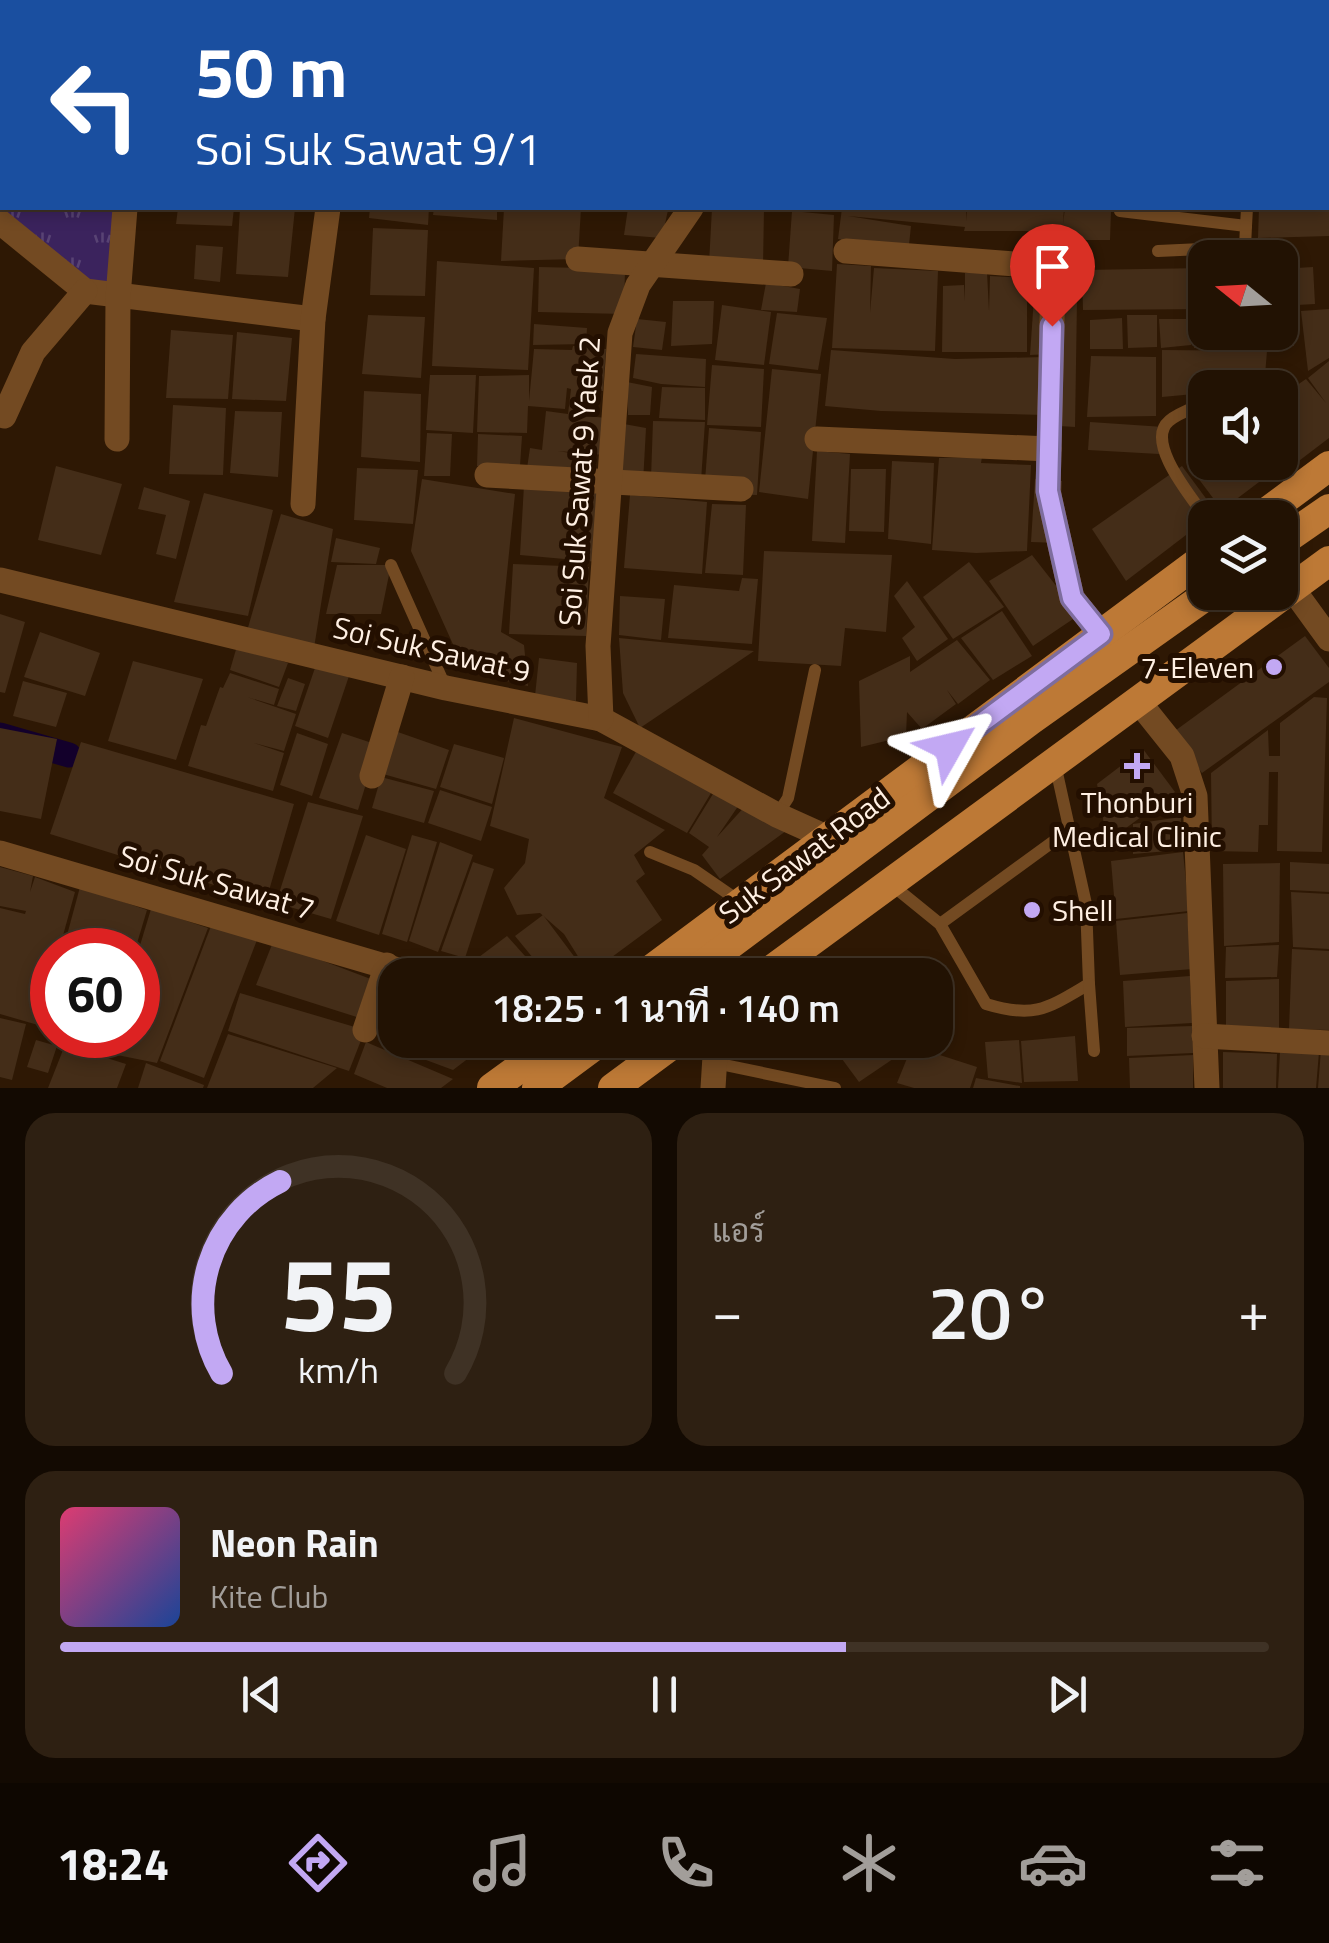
<!DOCTYPE html>
<html lang="th">
<head>
<meta charset="utf-8">
<style>
  body { margin:0; font-family:"Titillium Web",Sarabun,sans-serif; background:#2e2012; color:#f1f3f6; height:100vh; display:flex; flex-direction:column; font-size:38px; white-space:nowrap }
  * { box-sizing:border-box; margin:0 }
  p { font-size:32px; color:#a29e9a }
  .icon { flex:none; width:55px; height:55px; fill:none; stroke:currentColor; stroke-width:2; stroke-linecap:round; stroke-linejoin:round }
  .map { position:relative; height:1088px; overflow:hidden }
  .details { display:flex; flex-direction:column; gap:25px; padding:25px; background:#130a02; flex:1 }
  .details>* { flex:none }
  .guide { position:absolute; left:0px; top:0px; width:1330px; height:210px; box-shadow:0 5px 15px #0003,0 0 0 2px #3f3225; background:#1a4fa0; color:#fff; overflow:hidden }
  .needle { width:65px; rotate:288deg }
  .buttons { position:absolute; left:1188px; top:240px; display:grid; gap:20px }
  .buttons a { display:grid; place-items:center; width:110px; height:110px; border-radius:20px; background:#221203; box-shadow:0 5px 15px #0003,0 0 0 2px #3f3225; font-size:50px }
  .speed { position:absolute; left:30px; top:928px; display:flex; gap:20px; font-size:50px; font-weight:700; text-align:center }
  .speed>* { display:grid; place-content:center; width:130px; height:130px; border-radius:50%; background:#221203; box-shadow:0 5px 15px #0003,0 0 0 2px #3f3225; line-height:1 }
  .speed .limit { border:15px solid #d22; background:#fff; color:#111 }
  .pin { position:absolute; display:grid; place-items:center; width:85px; height:85px; color:#fff; margin:-102px -42px; border-radius:50% 50% 50% 0; rotate:-45deg; box-shadow:0 0 10px #0007 }
  .pin .icon { rotate:45deg }
  .me { position:absolute; width:110px; margin:-55px; rotate:53deg; stroke-linejoin:round; filter:drop-shadow(0 0 8px #0008) }
  .turn { display:flex; align-items:center; gap:35px; height:210px; padding:0 30px; font-size:45px }
  .turn .icon { width:130px; height:130px; stroke-width:2.5 }
  .turn b { display:block; font-size:70px; line-height:85px }
  .big { font-size:75px; font-weight:600; line-height:1.1 }
  .details .tile { flex:1; display:flex; flex-direction:column; justify-content:center; gap:15px; min-width:0; padding:0 35px; border-radius:30px; background:#2e2012 }
  .details .dial { align-items:center; gap:0 }
  .dial svg { height:260px; overflow:visible; fill:none; stroke:#3f3225; stroke-width:7; stroke-linecap:round; text-anchor:middle }
  .dial text { fill:#f1f3f6; stroke:none }
  .song { display:flex; align-items:center; gap:30px }
  .cover { width:120px; height:120px; border-radius:15px; background:linear-gradient(135deg,hsl(340 70% 55%),hsl(220 70% 35%)) }
  .played { height:10px; border-radius:5px; background:linear-gradient(90deg,#c2a8f3 65%,#3f3225 65%) }
  .keys { display:flex; justify-content:space-around; direction:ltr }
  .heat { display:flex; justify-content:space-between; align-items:center; font-size:55px; direction:ltr }
  .details .tiles { flex:1; display:grid; gap:25px; grid-template-columns:1fr 1fr }
  .tile:last-child { grid-column:span 2 }
  .trip { position:absolute; left:378px; top:958px; width:575px; height:100px; border-radius:30px; background:#221203; box-shadow:0 5px 15px #0003,0 0 0 2px #3f3225; font-weight:600; line-height:100px; text-align:center }
  .tab-bar { display:flex; height:160px; justify-content:space-around; align-items:center; background:#0e0701; color:#a29e9a }
  .tab-bar .icon { width:70px; height:70px }
  .tab-bar .selected { color:#c2a8f3 }
  .tab-bar b { font-size:45px; color:#f1f3f6 }
  .map>svg:first-child { display:block }
  .park { fill:url(#park-tufts) }
  .lines { fill:none; stroke-linecap:round; stroke-linejoin:round }
  .canal { stroke:#13002b; stroke-width:25 }
  .building { fill:#442d18 }
  .service { stroke:#734a22; stroke-width:12 }
  .minor { stroke:#734a22; stroke-width:25 }
  .primary { stroke:#bd7936; stroke-width:30 }
  .route-casing { stroke:#7e6d9e; stroke-width:25 }
  .route { stroke:#c2a8f3; stroke-width:18 }
  .poi-dot { fill:#c2a8f3; stroke:#230f00; stroke-width:4 }
  .labels { text-anchor:middle; dominant-baseline:central; stroke-width:10; stroke-linejoin:round; paint-order:stroke }
  .street-label { font-size:30px; fill:#fff0e3; stroke:#230f00 }
  .poi-label { font-size:30px; fill:#fff0e3; stroke:#230f00; text-anchor:end }
</style>
</head>
<body>
<div class="map">
<svg width="1329" height="1088" viewBox="0 0 1329 1088">
  <defs>
    <pattern id="park-tufts" width="24" height="20" patternUnits="userSpaceOnUse" patternTransform="scale(2.5)"><rect width="24" height="20" fill="#3b235d"/><path d="M3 7l-1-3M5 7V3M7 7l1-3M15 17l-1-3M17 17v-4M19 17l1-3" fill="none" stroke="#584374"/></pattern>
  </defs>
  <rect width="100%" height="100%" fill="#2e1804"/>
  <polygon class="park" points="2,99 2,208 125,208 118,297 85,291 0,222"/>
  <g class="lines">
    <polyline class="canal" points="0,735 69,755"/>
  </g>
  <g class="building">
    <polygon points="178,208 234,208 232,226 176,224"/>
    <polygon points="240,208 295,208 288,277 236,274"/>
    <polygon points="370,208 429,208 428,225 369,218"/>
    <polygon points="434,208 497,208 497,220 433,215"/>
    <polygon points="504,208 581,208 578,259 501,261"/>
    <polygon points="628,208 668,210 662,238 624,235"/>
    <polygon points="712,208 764,208 763,267 709,264"/>
    <polygon points="842,208 966,208 966,221 967,208 1064,208 1063,224 1065,208 1093,208 1111,211 1110,240 1081,240 1080,255 1059,254 1062,231 964,231 965,227 848,216 911,226 909,245 866,244 838,239"/>
    <polygon points="1259,208 1329,208 1329,236 1258,238"/>
    <polygon points="792,211 834,215 832,271 788,267"/>
    <polygon points="373,228 428,230 425,296 370,295"/>
    <polygon points="196,245 223,247 220,282 194,279"/>
    <polygon points="1063,260 1078,261 1074,297 1060,295"/>
    <polygon points="437,261 534,268 528,370 432,366"/>
    <polygon points="837,264 871,266 870,313 874,268 938,271 935,351 832,348"/>
    <polygon points="539,267 625,269 624,314 538,312"/>
    <polygon points="1313,267 1315,304 1280,306 1280,269"/>
    <polygon points="1205,268 1205,309 1083,310 1082,270"/>
    <polygon points="987,272 989,311 990,276 1027,278 1027,352 942,352 943,286 964,285 965,301 965,273"/>
    <polygon points="766,283 800,289 797,312 761,310"/>
    <polygon points="1034,297 1053,298 1051,354 1030,355"/>
    <polygon points="1077,300 1075,427 1059,426 1061,301"/>
    <polygon points="673,301 714,301 712,344 671,346"/>
    <polygon points="722,305 771,312 764,365 715,360"/>
    <polygon points="1329,309 1329,358 1308,371 1301,311"/>
    <polygon points="777,313 827,318 818,370 769,364"/>
    <polygon points="368,315 425,317 421,378 362,374"/>
    <polygon points="1127,315 1157,315 1157,347 1128,348"/>
    <polygon points="1195,317 1205,317 1205,332 1228,332 1228,348 1194,348"/>
    <polygon points="1280,317 1292,317 1294,346 1261,347 1262,332 1280,332"/>
    <polygon points="1122,318 1123,349 1090,349 1090,320"/>
    <polygon points="637,319 666,322 662,350 633,347"/>
    <polygon points="1159,319 1192,319 1191,345 1161,348"/>
    <polygon points="534,324 587,328 586,344 533,345"/>
    <polygon points="171,330 233,335 228,399 166,398"/>
    <polygon points="237,332 292,338 286,401 232,399"/>
    <polygon points="573,346 606,349 603,391 597,391 594,415 576,415 607,418 604,455 558,451 589,456 585,480 526,475 530,448 542,450 546,411 568,414 571,389 567,388 565,409 528,406 527,433 477,432 479,376 529,375 529,401 534,349 572,350"/>
    <polygon points="831,350 955,359 1044,357 1044,415 881,411 825,406"/>
    <polygon points="1162,350 1267,351 1264,387 1205,388 1205,393 1162,397"/>
    <polygon points="636,354 706,359 705,387 661,384 633,378"/>
    <polygon points="1091,356 1156,357 1156,416 1087,417"/>
    <polygon points="1329,361 1329,438 1287,470 1280,462 1280,399 1300,422 1281,396 1306,379 1326,403 1308,378"/>
    <polygon points="712,365 764,369 761,427 707,425"/>
    <polygon points="772,369 821,374 808,499 759,492"/>
    <polygon points="430,375 476,375 473,433 426,430"/>
    <polygon points="627,382 652,387 650,415 628,415"/>
    <polygon points="662,387 705,388 705,420 659,418"/>
    <polygon points="364,391 421,394 420,462 361,457"/>
    <polygon points="173,405 226,408 223,475 169,474"/>
    <polygon points="235,411 282,412 278,477 230,473"/>
    <polygon points="653,421 705,422 701,481 651,478"/>
    <polygon points="1090,422 1164,427 1159,454 1088,450"/>
    <polygon points="624,424 646,428 643,483 620,478"/>
    <polygon points="709,428 761,432 757,495 704,494"/>
    <polygon points="427,433 452,434 450,476 424,476"/>
    <polygon points="478,434 522,436 520,466 477,466"/>
    <polygon points="1205,448 1205,462 1275,462 1279,467 1222,510 1186,462"/>
    <polygon points="817,451 850,454 845,543 812,541"/>
    <polygon points="982,457 981,463 1031,465 1027,551 976,553 932,550 939,458"/>
    <polygon points="892,461 934,463 931,544 888,539"/>
    <polygon points="56,466 122,484 101,555 38,540"/>
    <polygon points="1182,466 1216,512 1126,581 1092,529"/>
    <polygon points="357,468 418,470 413,524 354,520"/>
    <polygon points="851,469 886,469 884,532 849,531"/>
    <polygon points="422,479 515,494 501,632 524,645 528,686 465,671 411,551"/>
    <polygon points="1035,479 1062,481 1059,543 1031,542"/>
    <polygon points="524,485 601,491 598,562 520,555"/>
    <polygon points="144,487 190,501 176,559 156,554 166,515 138,509"/>
    <polygon points="204,493 273,510 248,616 174,602"/>
    <polygon points="630,495 707,502 702,574 624,568"/>
    <polygon points="712,504 746,505 743,575 705,573"/>
    <polygon points="281,514 333,529 314,648 247,631"/>
    <polygon points="336,538 380,548 376,564 331,562"/>
    <polygon points="764,551 892,555 886,632 845,628 841,666 758,661"/>
    <polygon points="1032,555 1079,615 1033,646 989,581"/>
    <polygon points="969,562 1004,607 953,639 923,597"/>
    <polygon points="513,564 589,567 586,636 509,634"/>
    <polygon points="337,565 391,565 381,614 326,614"/>
    <polygon points="742,578 758,579 752,644 668,638 674,585 739,591"/>
    <polygon points="907,581 948,639 917,661 902,638 915,627 894,596"/>
    <polygon points="620,596 665,599 661,640 619,635"/>
    <polygon points="1002,611 1032,656 993,680 961,638"/>
    <polygon points="0,614 25,622 5,693 0,692"/>
    <polygon points="40,632 100,653 85,696 24,677"/>
    <polygon points="1305,636 1329,668 1329,682 1202,773 1172,733"/>
    <polygon points="619,638 754,651 640,728 623,693"/>
    <polygon points="957,640 990,680 958,704 947,690 956,704 922,729 907,712 906,736 861,747 859,681 910,656 910,672"/>
    <polygon points="237,646 288,663 279,687 230,670"/>
    <polygon points="539,658 577,663 576,701 535,696"/>
    <polygon points="133,661 203,679 176,760 108,741"/>
    <polygon points="316,665 349,676 328,738 295,726"/>
    <polygon points="230,673 279,689 274,705 247,697 296,714 284,751 254,743 284,753 273,791 188,766 201,725 206,726 220,687 223,688"/>
    <polygon points="288,678 305,684 296,711 277,706"/>
    <polygon points="23,681 67,693 56,727 13,716"/>
    <polygon points="1314,697 1327,698 1322,852 1277,851 1278,772 1269,772 1268,825 1259,825 1258,852 1212,851 1211,773 1268,730 1269,756 1280,756 1280,723"/>
    <polygon points="514,718 622,747 604,798 665,830 634,855 645,874 636,881 662,920 589,974 564,934 540,913 517,915 504,888 525,863 529,839 490,826"/>
    <polygon points="0,728 57,739 41,819 0,811"/>
    <polygon points="395,731 449,750 436,789 383,774"/>
    <polygon points="297,733 328,744 312,796 280,785"/>
    <polygon points="342,733 378,745 358,810 319,798"/>
    <polygon points="81,742 294,804 266,901 50,834"/>
    <polygon points="454,744 504,758 492,804 440,787"/>
    <polygon points="638,748 714,788 687,833 613,793"/>
    <polygon points="1143,749 1175,792 1107,842 1097,784"/>
    <polygon points="381,777 434,791 424,823 372,808"/>
    <polygon points="716,789 741,802 717,837 747,804 786,831 720,879 702,855 709,847 689,833"/>
    <polygon points="440,790 492,807 481,841 428,823"/>
    <polygon points="308,802 363,816 331,919 276,903"/>
    <polygon points="1181,817 1180,850 1133,854 1133,824"/>
    <polygon points="366,835 406,849 379,935 336,921"/>
    <polygon points="412,835 437,842 407,942 382,934"/>
    <polygon points="440,842 473,855 438,952 409,941"/>
    <polygon points="1183,852 1189,911 1116,919 1111,861"/>
    <polygon points="473,862 494,869 465,958 441,951"/>
    <polygon points="1290,862 1329,864 1329,892 1290,890"/>
    <polygon points="1280,863 1279,942 1224,946 1223,864"/>
    <polygon points="0,867 33,876 30,892 35,877 75,892 59,950 52,950 52,973 38,1025 0,1014 0,908 25,914 26,911 0,906"/>
    <polygon points="80,887 147,910 135,950 63,950"/>
    <polygon points="1291,892 1329,894 1329,949 1293,947"/>
    <polygon points="151,909 208,928 157,1063 107,1053 112,1035 138,1035 138,952"/>
    <polygon points="1187,913 1192,969 1120,975 1116,921"/>
    <polygon points="543,915 588,975 547,975 515,936"/>
    <polygon points="211,926 257,940 204,1078 160,1061"/>
    <polygon points="507,936 542,975 464,975 459,972"/>
    <polygon points="273,942 376,981 363,1019 256,985"/>
    <polygon points="1279,945 1277,977 1225,978 1226,947"/>
    <polygon points="1292,949 1329,951 1329,1030 1289,1029"/>
    <polygon points="941,975 948,1038 935,1037 935,976"/>
    <polygon points="1190,976 1192,1023 1125,1027 1123,981"/>
    <polygon points="1279,979 1279,1028 1226,1028 1226,981"/>
    <polygon points="51,990 52,990 52,1033 40,1029"/>
    <polygon points="240,993 365,1030 349,1071 228,1031"/>
    <polygon points="390,1016 395,1018 395,1040 459,1040 482,1048 453,1070 380,1043"/>
    <polygon points="0,1018 26,1024 12,1080 0,1077"/>
    <polygon points="1193,1026 1193,1053 1127,1056 1127,1028"/>
    <polygon points="228,1034 337,1068 313,1088 207,1088"/>
    <polygon points="62,1035 110,1035 106,1050"/>
    <polygon points="1075,1036 1078,1081 1024,1082 1021,1041"/>
    <polygon points="36,1040 57,1046 48,1073 27,1067"/>
    <polygon points="828,1040 908,1040 912,1046 859,1082"/>
    <polygon points="1019,1040 1022,1083 988,1078 985,1042"/>
    <polygon points="366,1042 453,1079 441,1088 387,1088 354,1074"/>
    <polygon points="65,1045 126,1064 117,1088 48,1088"/>
    <polygon points="912,1046 977,1067 970,1088 914,1088 897,1083"/>
    <polygon points="1321,1050 1329,1050 1329,1088 1318,1088"/>
    <polygon points="1223,1052 1277,1054 1276,1088 1223,1088"/>
    <polygon points="1280,1052 1319,1052 1316,1088 1278,1088"/>
    <polygon points="1193,1055 1193,1088 1130,1088 1129,1058"/>
    <polygon points="146,1063 204,1085 203,1088 138,1088"/>
    <polygon points="976,1078 1020,1086 1020,1088 973,1088"/>
  </g>
  <g class="lines">
    <g class="service">
      <polyline points="516,0 519,2"/>
      <polyline points="1311,2 1313,0"/>
      <polyline points="1120,211 1246,226 1247,208"/>
      <polyline points="1158,251 1245,247 1246,226"/>
      <path d="M1205 403C1194 408 1178 413 1169 421 1144 442 1193 499 1206 518"/>
      <polyline points="391,565 445,686"/>
      <polyline points="777,815 788,798 815,670"/>
      <polyline points="650,852 694,870 739,901"/>
      <path d="M892 885 940 924 986 1004C1035 1019 1048 1008 1089 984L1086 904 1055 764"/>
      <polyline points="940,924 1069,830"/>
      <polyline points="1089,984 1094,1051"/>
      <polyline points="715,1063 835,1088"/>
    </g>
    <g class="minor">
      <polyline points="103,0 106,2"/>
      <polyline points="564,2 566,0"/>
      <polyline points="834,2 835,0"/>
      <polyline points="1060,2 1061,0"/>
      <polyline points="0,101 2,99"/>
      <polyline points="0,222 85,291 313,319"/>
      <polyline points="846,251 1042,266 1053,278 1048,491 1072,598 1101,634"/>
      <polyline points="578,259 791,274"/>
      <polyline points="4,416 33,352 85,291"/>
      <polyline points="117,439 118,297 125,208"/>
      <polyline points="817,439 1049,449"/>
      <polyline points="487,475 741,489"/>
      <polyline points="303,504 313,319 328,208"/>
      <polyline points="0,580 446,688 601,719 777,815 828,838"/>
      <polyline points="1292,588 1329,639"/>
      <polyline points="1138,701 1182,756 1195,796 1207,1088"/>
      <polyline points="601,719 598,646 620,333 638,285 691,208"/>
      <polyline points="372,776 402,677"/>
      <polyline points="0,853 415,975"/>
      <polyline points="365,1030 387,965"/>
      <polyline points="1204,1036 1329,1043"/>
      <polyline points="713,1088 716,1040"/>
    </g>
    <g class="primary">
      <polyline points="1259,518 1329,466"/>
      <polyline points="1280,543 1329,509"/>
      <polyline points="644,975 1205,557"/>
      <polyline points="689,975 1032,719 1211,592"/>
      <polyline points="765,975 1329,561"/>
      <polyline points="492,1088 558,1040"/>
      <polyline points="537,1088 602,1040"/>
      <polyline points="613,1088 678,1040"/>
    </g>
  </g>
  <g class="lines">
    <g class="route-casing">
      <polyline id="route" points="949,747 1101,634 1072,598 1048,491 1052,326"/>
    </g>
    <use href="#route" class="route"/>
  </g>
  <g class="poi-dot">
    <circle cx="1274" cy="667" r="10"/>
    <path d="M1132 751h10v10h10v10h-10v10h-10v-10h-10v-10h10z"/>
    <circle cx="1032" cy="910" r="10"/>
  </g>
  <g class="labels">
    <g class="street-label">
      <text transform="translate(579 481) rotate(-86)">Soi Suk Sawat 9 Yaek 2</text>
      <text transform="translate(432 649) rotate(13)">Soi Suk Sawat 9</text>
      <text transform="translate(804 855) rotate(-37)">Suk Sawat Road</text>
      <text transform="translate(217 882) rotate(16)">Soi Suk Sawat 7</text>
    </g>
    <g class="poi-label">
      <text x="1254" y="667">7-Eleven</text>
      <text x="1137" y="802" text-anchor="middle">Thonburi<tspan x="1137" dy="34">Medical Clinic</tspan></text>
      <text x="1052" y="910" text-anchor="start">Shell</text>
    </g>
  </g>
</svg>
<div class="buttons">
<a><svg class="needle" viewBox="-14 -14 28 28"><path d="M0-13l5 13h-10z" fill="#e53935"/><path d="M0 13l5-13h-10z" fill="#a29e9a"/></svg></a>
<a><svg class="icon" aria-label="sound" viewBox="0 0 24 24"><path d="M4 9h4l5-4v14l-5-4H4zM17 9q2 3 0 6"/></svg></a>
<a><svg class="icon" aria-label="layers" viewBox="0 0 24 24"><path d="M12 4l9 5-9 5-9-5zM3 14l9 5 9-5"/></svg></a>
</div>
<div class="speed"><div class="limit">60</div></div>
<div class="pin" style="left:1052px;top:326px;background:#d93025"><svg class="icon" aria-label="arrive" viewBox="0 0 24 24"><path d="M6 21V4h12l-3 4 3 4H6"/></svg></div>
<svg class="me" style="left:949px;top:747px" viewBox="-20 -20 40 40"><path d="M0-17L14 15 0 8-14 15z" fill="#c2a8f3" stroke="#fff" stroke-width="4"/></svg>
<div class="trip">18:25 · 1 นาที · 140 m</div>
<div class="guide">
<div class="turn"><svg class="icon" aria-label="left" viewBox="0 0 24 24"><path d="M17 20v-9H6M10 6l-5 5 5 5"/></svg><div><b>50 m</b>Soi Suk Sawat 9/1</div></div>
</div>
</div>
<section class="details">
<div class="tiles">
<div class="tile dial"><svg viewBox="0 0 100 80">
<path d="M14 69A42 42 0 1 1 86 69"/>
<path d="M14 69A42 42 0 0 1 32 10" stroke="#c2a8f3"/>
<text x="50" y="56" font-size="32" font-weight="700">55</text>
<text x="50" y="72" font-size="11">km/h</text>
</svg></div>
<div class="tile"><p>แอร์</p>
<div class="heat"><a>−</a><b class="big">20°</b><a>+</a></div>
</div>
<div class="tile">
<div class="song"><i class="cover"></i><div><b>Neon Rain</b><p>Kite Club</p></div></div>
<div class="played"></div>
<div class="keys"><svg class="icon" aria-label="previous" viewBox="0 0 24 24"><path d="M18 5L8 12l10 7zM5 5v14"/></svg><svg class="icon" aria-label="pause" viewBox="0 0 24 24"><path d="M8 5v14M16 5v14"/></svg><svg class="icon" aria-label="next" viewBox="0 0 24 24"><path d="M6 5l10 7-10 7zM19 5v14"/></svg></div>
</div>
</div>
</section>
<nav class="tab-bar">
<b>18:24</b>
<svg class="icon selected" aria-label="directions" viewBox="0 0 24 24"><path d="M12 3l9 9-9 9-9-9zM9 14v-3h6M13 9l2 2-2 2"/></svg>
<svg class="icon" aria-label="music" viewBox="0 0 24 24"><path d="M9 18V5l10-2v13"/><circle cx="6" cy="18" r="3"/><circle cx="16" cy="16" r="3"/></svg>
<svg class="icon" aria-label="phone" viewBox="0 0 24 24"><path d="M5 4h4l2 5-3 2q2 4 5 5l2-3 5 2v4C11 20 4 13 5 4z"/></svg>
<svg class="icon" aria-label="climate" viewBox="0 0 24 24"><path d="M12 3v18M4 7l16 10M4 17L20 7"/></svg>
<svg class="icon" aria-label="car" viewBox="0 0 24 24"><path d="M5 17H2v-5l4-1 3-4h7l3 4 3 1v5h-3M9 17h6M6 11h13"/><circle cx="7" cy="17" r="2"/><circle cx="17" cy="17" r="2"/></svg>
<svg class="icon" aria-label="filters" viewBox="0 0 24 24"><path d="M4 7h16M4 17h16"/><circle cx="9" cy="7" r="2"/><circle cx="15" cy="17" r="2"/></svg>
</nav>
</body>
</html>
